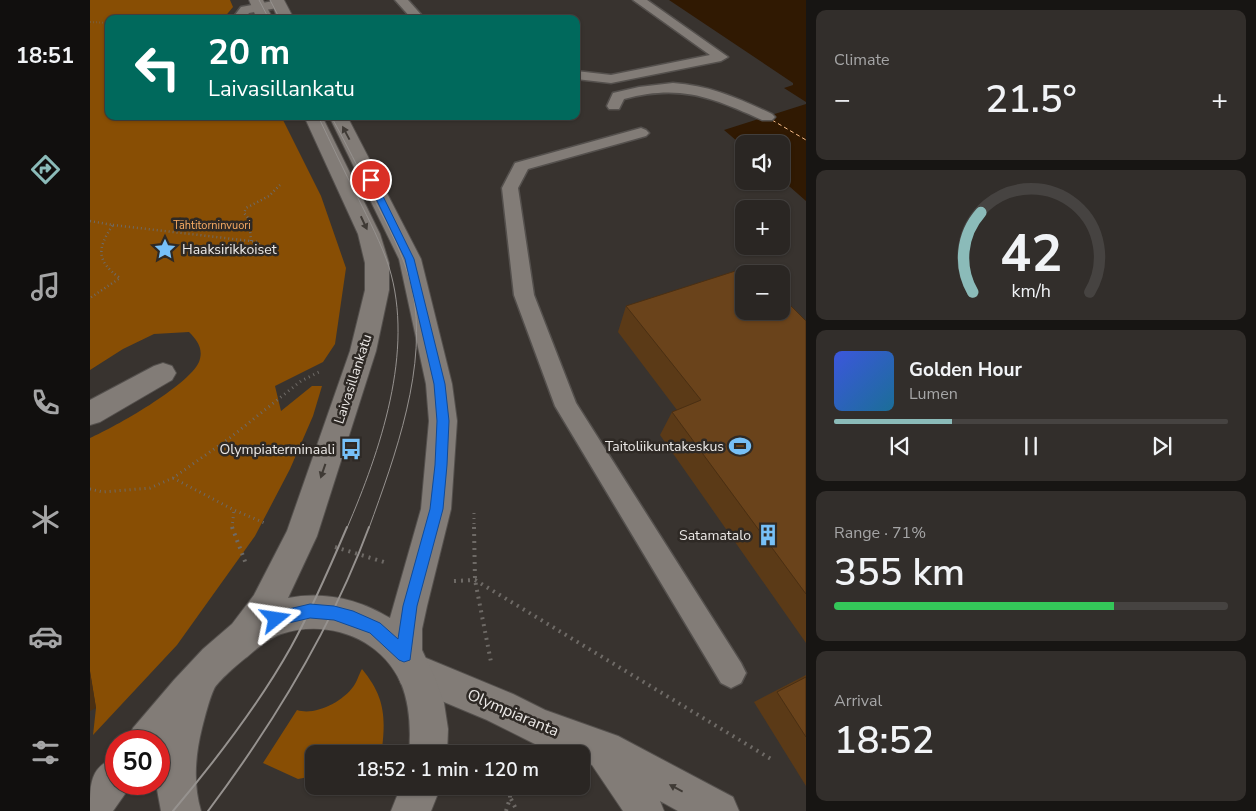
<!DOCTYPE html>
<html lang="en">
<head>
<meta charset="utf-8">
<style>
  body { margin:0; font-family:"Nunito Sans",sans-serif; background:#322e2b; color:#f1f3f6; height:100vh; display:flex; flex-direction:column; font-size:19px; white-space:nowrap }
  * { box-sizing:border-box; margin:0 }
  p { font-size:16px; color:#a5a5a6 }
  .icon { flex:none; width:28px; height:28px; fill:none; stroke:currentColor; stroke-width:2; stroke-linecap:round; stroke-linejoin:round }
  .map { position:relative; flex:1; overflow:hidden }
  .details { display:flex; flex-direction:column; gap:10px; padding:10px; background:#171513; width:450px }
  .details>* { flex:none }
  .top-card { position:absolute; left:15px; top:15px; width:475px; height:105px; border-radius:10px; box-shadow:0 1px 4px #0004,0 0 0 1px #464341; background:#00695c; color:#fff; overflow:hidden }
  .buttons { position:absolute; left:645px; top:135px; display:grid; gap:10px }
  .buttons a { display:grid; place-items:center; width:55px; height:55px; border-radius:10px; background:#2a2623; box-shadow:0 1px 4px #0004,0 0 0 1px #464341; font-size:25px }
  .speed { position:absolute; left:15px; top:730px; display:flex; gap:10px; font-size:25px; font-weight:700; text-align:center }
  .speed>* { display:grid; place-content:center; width:65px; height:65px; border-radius:50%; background:#2a2623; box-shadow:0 1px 4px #0004,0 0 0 1px #464341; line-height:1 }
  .speed .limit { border:8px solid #d22; background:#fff; color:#111 }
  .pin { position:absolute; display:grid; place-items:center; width:42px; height:42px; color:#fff; margin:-21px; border:2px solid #fff; border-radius:50%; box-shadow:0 1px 5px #0007 }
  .me { position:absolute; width:55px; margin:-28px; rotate:75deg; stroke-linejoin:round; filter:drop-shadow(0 0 4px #0008) }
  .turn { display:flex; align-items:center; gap:18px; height:105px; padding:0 20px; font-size:22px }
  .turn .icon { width:65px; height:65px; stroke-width:2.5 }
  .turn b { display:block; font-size:35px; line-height:42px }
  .big { font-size:38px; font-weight:600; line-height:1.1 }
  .details .card { flex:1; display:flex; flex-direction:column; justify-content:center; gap:8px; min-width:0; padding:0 18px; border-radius:10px; background:#322e2b }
  .details .dial { align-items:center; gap:0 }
  .dial svg { height:130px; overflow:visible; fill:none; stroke:#464341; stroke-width:7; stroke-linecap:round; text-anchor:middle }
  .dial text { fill:#f1f3f6; stroke:none }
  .song { display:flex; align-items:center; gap:15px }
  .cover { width:60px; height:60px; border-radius:8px; background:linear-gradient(135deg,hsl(230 70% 55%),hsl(200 70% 35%)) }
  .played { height:5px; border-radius:2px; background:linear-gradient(90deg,#8bbbb9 30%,#464341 30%) }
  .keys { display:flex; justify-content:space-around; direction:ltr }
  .heat { display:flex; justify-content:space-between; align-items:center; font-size:28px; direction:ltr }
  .charge { height:8px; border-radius:4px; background:linear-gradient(90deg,#34c759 71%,#464341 0) }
  .trip { position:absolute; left:215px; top:745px; width:285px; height:50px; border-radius:10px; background:#2a2623; box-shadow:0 1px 4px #0004,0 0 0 1px #464341; font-weight:600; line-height:50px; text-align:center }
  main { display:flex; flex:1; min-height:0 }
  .dock { display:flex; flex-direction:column; width:90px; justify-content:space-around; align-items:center; background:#110f0e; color:#a5a5a6 }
  .dock .icon { width:35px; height:35px }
  .dock .on { color:#8bbbb9 }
  .dock b { font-size:22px; color:#f1f3f6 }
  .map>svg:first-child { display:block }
  .green { fill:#884e04 }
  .water { fill:#301902 }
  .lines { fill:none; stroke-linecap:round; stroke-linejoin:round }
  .ferry { stroke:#f8be8a; stroke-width:1; stroke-dasharray:4 3; stroke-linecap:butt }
  .lane-casing { stroke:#54504d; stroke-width:3 }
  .street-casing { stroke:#54504d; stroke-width:2 }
  .secondary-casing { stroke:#54504d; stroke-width:2 }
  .path-far3 { stroke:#6e6a66; stroke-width:2; stroke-dasharray:0.5 2.5; stroke-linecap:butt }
  .path-far2 { stroke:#6e6a66; stroke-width:2.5; stroke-dasharray:1 3; stroke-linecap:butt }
  .path-far1 { stroke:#6e6a66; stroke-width:3; stroke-dasharray:1 4; stroke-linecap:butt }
  .path { stroke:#6e6a66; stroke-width:4; stroke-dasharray:2 5; stroke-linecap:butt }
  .lane { fill:#827c77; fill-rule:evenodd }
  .street { fill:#827c77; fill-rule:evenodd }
  .secondary { fill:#827c77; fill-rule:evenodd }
  .tram-far1 { stroke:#96928f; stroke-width:1 }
  .tram { stroke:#96928f; stroke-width:2 }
  .wall { fill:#5b3a17 }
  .shaded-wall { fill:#4a2f13 }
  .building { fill:#6a431b; stroke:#4a2f13 }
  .oneway { fill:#3f3a35 }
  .route { fill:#1a73e8; stroke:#114b97 }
  .labels { text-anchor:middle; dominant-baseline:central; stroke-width:5; stroke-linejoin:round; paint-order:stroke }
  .far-park-label { font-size:11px; fill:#f9ac64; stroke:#2e2925 }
  .poi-label { font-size:14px; fill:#ebe8e6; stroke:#2e2925; text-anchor:end }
  .street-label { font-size:14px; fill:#ebe8e6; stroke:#2e2925 }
  .near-street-label { font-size:16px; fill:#ebe8e6; stroke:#2e2925 }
</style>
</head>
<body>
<main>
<nav class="dock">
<b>18:51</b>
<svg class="icon on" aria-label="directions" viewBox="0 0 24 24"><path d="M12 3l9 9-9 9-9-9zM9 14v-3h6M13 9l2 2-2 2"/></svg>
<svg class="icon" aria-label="music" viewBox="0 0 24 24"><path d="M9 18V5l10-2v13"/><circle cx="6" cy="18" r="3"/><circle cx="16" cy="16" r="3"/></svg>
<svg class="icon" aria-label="phone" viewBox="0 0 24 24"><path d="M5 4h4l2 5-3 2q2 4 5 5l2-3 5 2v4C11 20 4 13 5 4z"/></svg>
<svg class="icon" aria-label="climate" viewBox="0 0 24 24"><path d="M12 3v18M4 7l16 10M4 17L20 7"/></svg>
<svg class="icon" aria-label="car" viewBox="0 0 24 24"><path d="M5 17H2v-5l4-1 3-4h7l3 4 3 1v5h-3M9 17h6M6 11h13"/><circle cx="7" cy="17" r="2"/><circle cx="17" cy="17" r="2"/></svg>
<svg class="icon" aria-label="filters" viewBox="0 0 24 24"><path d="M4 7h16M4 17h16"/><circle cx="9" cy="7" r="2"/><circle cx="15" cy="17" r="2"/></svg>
</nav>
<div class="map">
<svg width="716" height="811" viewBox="0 0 716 811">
  <rect width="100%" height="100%" fill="#38332f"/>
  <g class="green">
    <path d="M0 0H140L143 7 133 19H19V116H191L231 196 256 268 245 344 233 362 185 386 191 411 222 386H232L223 416 200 469 165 536 87 645 3 735 6 708 0 672V438C25 427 98 386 109 362 114 349 107 340 99 332L64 334 33 349 0 370Z"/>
    <path d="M272 669C294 696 296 715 292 749L286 754H224V776L208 779 173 763 207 710C225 716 252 702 263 687 267 682 269 674 272 669Z"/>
  </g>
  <g class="water">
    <polygon points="579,0 716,0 716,102 694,88 703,85 703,83"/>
    <polygon points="716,104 716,201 691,179 691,144 654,144 654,147 634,130"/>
  </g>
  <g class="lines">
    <polyline class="ferry" points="682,120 716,140"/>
    <g class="lane-casing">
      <g id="lane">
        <polygon points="189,0 193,1 195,4 193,7 159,13 155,19 142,19 151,7"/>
        <polygon points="305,0 318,0 335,19 322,19"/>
        <polygon points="543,0 557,0 638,57 631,61 521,83 486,79 486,71 521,75 620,55"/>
        <path d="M583 83C619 85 650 99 682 114L685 117 682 120H672C621 97 590 84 534 99L529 109H519L517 106 523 93 549 87Z"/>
        <polygon points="551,128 556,130 559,133 556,136 438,169 428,188 444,295 486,403 651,663 656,673 651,683 641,688 631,683 465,406 424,295 412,188 425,163"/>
      </g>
    </g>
    <g class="street-casing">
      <g id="street">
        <polygon points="73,363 82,366 86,373 82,380 10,422 0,425 0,400 64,366"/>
        <polygon points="324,653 423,694 455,710 528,736 643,797 649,811 588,811 570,801 574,811 533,811 502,765 491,761 491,754 472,754 447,745 397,720 311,684 306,671 311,658"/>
      </g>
    </g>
    <g class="secondary-casing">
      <g id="secondary">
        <polygon points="159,0 173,0 183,19 167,19"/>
        <polygon points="180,0 194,0 204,19 188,19"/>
        <path d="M214 116H232L290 234 299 263V290L286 351 227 536 198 598C233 591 269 599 300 618L331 509 339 421 336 384 309 259 239 116H257L331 259 362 384 367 421 361 509 337 606 332 629V650L345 678 354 703 358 729 357 754H319C321 730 320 705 311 683 290 637 237 619 191 634 179 638 167 648 157 657 150 662 127 682 124 689 119 700 115 716 112 728 105 756 103 784 111 811H71L66 784H69V741H37L43 728 84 680 113 649 142 624 164 595 197 531 260 351 275 290V263L268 234Z"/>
        <path d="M26 757V784H42L23 811H0C0 783 0 767 26 757Z"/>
        <polygon points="311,786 351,786 341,811 301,811"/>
      </g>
    </g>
    <polyline class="path-far3" points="0,22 19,23"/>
    <g class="path-far2">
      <path d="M0 221 23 225C7 248 6 261 30 278L0 298"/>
      <polyline points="23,225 169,242 168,256"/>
      <polyline points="161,241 159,219 154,213 156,208 179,196 190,185"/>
    </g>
    <g class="path-far1">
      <polyline points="83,478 144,510 177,524"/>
      <polyline points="0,489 13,492 60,488 83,478 141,437 211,381 229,372"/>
      <polyline points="384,513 384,528"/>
      <polyline points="142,528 144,510"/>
    </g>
    <g class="path">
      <polyline points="142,527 156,564"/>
      <polyline points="384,527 385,580 401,662"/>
      <polyline points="245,547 294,562"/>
      <polyline points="364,581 385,580 681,759"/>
      <polyline points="421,799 427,811"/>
      <polyline points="416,811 420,798 420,786"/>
    </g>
    <use href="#lane" class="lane"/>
    <use href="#street" class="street"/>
    <use href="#secondary" class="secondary"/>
    <g class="tram-far1">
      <polyline points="169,0 179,19"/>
      <polyline points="180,0 190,19"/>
      <path d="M228 116C241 143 254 171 268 198 279 220 291 243 299 267 325 351 290 451 257 528"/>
      <path d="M241 116C256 143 269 170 283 197 298 226 314 255 322 288 339 365 305 456 279 528"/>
    </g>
    <g class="tram">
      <path d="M83 811C126 760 168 706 201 647 222 609 240 567 257 527"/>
      <path d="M118 811C184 723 241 630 279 527"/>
    </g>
  </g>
  <g class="wall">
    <polygon points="536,306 716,321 716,643 570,435 582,412 587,410 528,332"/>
    <polygon points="716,675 716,786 664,702"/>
  </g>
  <polygon class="shaded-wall" points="0,671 6,708 0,711"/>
  <g class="building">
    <polygon points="661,266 669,274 654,274 654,311 691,311 691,296 716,321 716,594 582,412 611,400 536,306"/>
    <polygon points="716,677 716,737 687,692"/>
  </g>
  <defs><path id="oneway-solid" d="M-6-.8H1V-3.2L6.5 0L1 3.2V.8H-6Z" transform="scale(1.25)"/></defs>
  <g class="oneway">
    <use href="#oneway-solid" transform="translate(256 133) rotate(-118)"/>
    <use href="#oneway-solid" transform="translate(274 223) rotate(65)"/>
    <use href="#oneway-solid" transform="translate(233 471) rotate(109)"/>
    <use href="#oneway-solid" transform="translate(586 788) rotate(-152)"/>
  </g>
  <polygon class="route" points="278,178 285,180 324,259 355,384 359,421 357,465 353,509 327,606 320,660 314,662 309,660 280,633 244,620 220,618 186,626 181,624 179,619 181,614 186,612 220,604 244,606 263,611 290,623 308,639 313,606 340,509 345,465 347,421 344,384 315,259 277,180"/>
  <defs>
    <g id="sight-bare" transform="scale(1.725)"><path d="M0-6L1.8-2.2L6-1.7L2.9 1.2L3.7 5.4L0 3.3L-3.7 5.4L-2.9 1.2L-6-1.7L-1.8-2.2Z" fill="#77c0f7" stroke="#2e2925" stroke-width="2.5" paint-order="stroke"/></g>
    <g id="stadium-bare" transform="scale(1.725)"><path d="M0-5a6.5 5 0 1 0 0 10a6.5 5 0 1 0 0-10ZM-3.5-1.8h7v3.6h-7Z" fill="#77c0f7" stroke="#2e2925" stroke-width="2.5" paint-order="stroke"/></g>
    <g id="bus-bare" transform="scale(1.725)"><path d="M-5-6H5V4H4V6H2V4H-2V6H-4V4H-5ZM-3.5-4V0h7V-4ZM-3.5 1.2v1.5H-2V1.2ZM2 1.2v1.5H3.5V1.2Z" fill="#77c0f7" stroke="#2e2925" stroke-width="2.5" paint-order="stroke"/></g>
    <g id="building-bare" transform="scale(1.725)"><path d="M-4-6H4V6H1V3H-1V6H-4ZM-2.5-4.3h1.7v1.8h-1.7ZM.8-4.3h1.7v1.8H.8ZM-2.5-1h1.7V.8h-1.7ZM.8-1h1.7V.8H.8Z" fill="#77c0f7" stroke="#2e2925" stroke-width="2.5" paint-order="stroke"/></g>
  </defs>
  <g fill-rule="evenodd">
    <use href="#sight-bare" x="75" y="249"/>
    <use href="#stadium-bare" x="650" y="446"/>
    <use href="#bus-bare" x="261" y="449"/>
    <use href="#building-bare" x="678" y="535"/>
  </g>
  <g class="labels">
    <g class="far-park-label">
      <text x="122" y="225">Tähtitorninvuori</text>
    </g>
    <g class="poi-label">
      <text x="92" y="249" text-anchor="start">Haaksirikkoiset</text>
      <text x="634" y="446">Taitoliikuntakeskus</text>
      <text x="245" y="449">Olympiaterminaali</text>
      <text x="661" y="535">Satamatalo</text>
    </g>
    <g class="street-label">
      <text transform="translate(263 379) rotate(-72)">Laivasillankatu</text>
    </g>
    <g class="near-street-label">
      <text transform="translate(423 713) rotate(23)">Olympiaranta</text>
    </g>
  </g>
</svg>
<div class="buttons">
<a><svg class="icon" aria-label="sound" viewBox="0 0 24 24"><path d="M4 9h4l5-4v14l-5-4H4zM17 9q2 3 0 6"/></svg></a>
<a>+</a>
<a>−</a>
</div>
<div class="speed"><div class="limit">50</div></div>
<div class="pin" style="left:281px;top:180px;background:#d93025"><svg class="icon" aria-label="arrive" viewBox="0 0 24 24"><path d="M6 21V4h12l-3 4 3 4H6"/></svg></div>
<svg class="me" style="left:186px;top:619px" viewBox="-20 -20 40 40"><path d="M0-17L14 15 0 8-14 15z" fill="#1a73e8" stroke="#fff" stroke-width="4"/></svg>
<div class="trip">18:52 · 1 min · 120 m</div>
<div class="top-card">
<div class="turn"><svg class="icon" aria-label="left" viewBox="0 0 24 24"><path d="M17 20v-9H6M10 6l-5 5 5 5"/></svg><div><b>20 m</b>Laivasillankatu</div></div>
</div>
</div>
<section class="details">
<div class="card"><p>Climate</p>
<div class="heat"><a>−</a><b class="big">21.5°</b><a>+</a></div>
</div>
<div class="card dial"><svg viewBox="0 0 100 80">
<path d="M14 69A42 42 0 1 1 86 69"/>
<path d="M14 69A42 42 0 0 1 19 20" stroke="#8bbbb9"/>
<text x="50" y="56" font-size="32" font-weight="700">42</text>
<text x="50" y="72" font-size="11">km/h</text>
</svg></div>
<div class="card">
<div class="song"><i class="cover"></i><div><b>Golden Hour</b><p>Lumen</p></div></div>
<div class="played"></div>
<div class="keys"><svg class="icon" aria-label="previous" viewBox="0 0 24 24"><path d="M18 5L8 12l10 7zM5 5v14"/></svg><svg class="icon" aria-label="pause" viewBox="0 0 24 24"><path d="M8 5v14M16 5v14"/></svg><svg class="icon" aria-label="next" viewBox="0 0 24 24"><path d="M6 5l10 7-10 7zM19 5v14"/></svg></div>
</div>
<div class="card"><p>Range · 71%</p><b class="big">355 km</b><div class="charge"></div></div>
<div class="card"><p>Arrival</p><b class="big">18:52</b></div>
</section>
</main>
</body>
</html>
